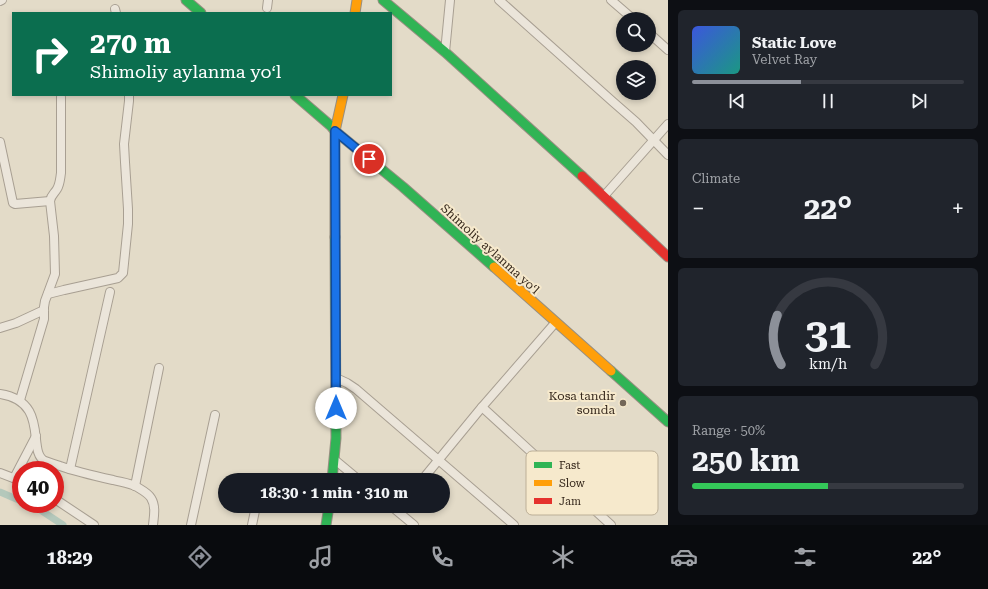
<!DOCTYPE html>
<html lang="en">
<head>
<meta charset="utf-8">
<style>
  body { margin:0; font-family:"Roboto Serif",serif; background:#20242c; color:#f1f3f6; height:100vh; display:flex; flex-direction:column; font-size:15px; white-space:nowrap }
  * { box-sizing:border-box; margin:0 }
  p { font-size:13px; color:#9ea1a6 }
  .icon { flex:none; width:22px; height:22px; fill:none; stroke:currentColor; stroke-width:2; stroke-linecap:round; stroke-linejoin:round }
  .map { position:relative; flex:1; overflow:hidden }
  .drawer { display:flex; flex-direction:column; gap:10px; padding:10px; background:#0d0f14; width:320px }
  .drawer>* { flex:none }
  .top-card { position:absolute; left:12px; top:12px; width:380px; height:84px; border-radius:0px; box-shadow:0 2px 6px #0003; background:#0b6e4f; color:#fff; overflow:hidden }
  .fabs { position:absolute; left:616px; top:12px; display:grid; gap:8px }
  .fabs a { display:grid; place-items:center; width:40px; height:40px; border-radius:50%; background:#171b24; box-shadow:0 2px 6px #0003; font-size:20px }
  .speed { position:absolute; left:12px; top:461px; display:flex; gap:8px; font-size:20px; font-weight:700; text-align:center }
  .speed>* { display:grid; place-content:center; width:52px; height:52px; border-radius:50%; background:#171b24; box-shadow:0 2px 6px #0003; line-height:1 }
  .speed .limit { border:6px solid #d22; background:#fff; color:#111 }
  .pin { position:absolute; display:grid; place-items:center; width:34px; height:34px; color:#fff; margin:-17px; border:2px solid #fff; border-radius:50%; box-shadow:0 1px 4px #0007 }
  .me { position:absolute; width:44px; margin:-22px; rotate:0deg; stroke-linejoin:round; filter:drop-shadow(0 0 3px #0008) }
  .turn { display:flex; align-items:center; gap:14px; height:84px; padding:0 12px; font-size:18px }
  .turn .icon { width:52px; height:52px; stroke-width:2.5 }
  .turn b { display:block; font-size:28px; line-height:34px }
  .big { font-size:30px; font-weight:700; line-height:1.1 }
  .drawer .card { flex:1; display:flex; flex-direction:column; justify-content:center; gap:6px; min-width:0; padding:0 14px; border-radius:6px; background:#20242c }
  .drawer .dial { align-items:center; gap:0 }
  .dial svg { height:104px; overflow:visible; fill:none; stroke:#363941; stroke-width:7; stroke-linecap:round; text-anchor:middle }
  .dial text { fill:#f1f3f6; stroke:none }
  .song { display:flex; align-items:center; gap:12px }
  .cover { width:48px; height:48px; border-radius:6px; background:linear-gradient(135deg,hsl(230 70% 55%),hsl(170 70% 35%)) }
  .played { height:4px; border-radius:2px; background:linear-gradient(90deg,#8c9099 40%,#363941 40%) }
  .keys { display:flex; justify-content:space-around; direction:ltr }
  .heat { display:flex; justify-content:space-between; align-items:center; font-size:22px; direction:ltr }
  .charge { height:6px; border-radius:3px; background:linear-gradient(90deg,#34c759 50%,#363941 0) }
  .trip { position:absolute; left:218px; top:473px; width:232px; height:40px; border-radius:20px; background:#171b24; box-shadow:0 2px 6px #0003; font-weight:700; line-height:40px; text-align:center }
  .tab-bar { display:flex; height:64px; justify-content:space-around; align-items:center; background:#090b0e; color:#9ea1a6 }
  .tab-bar .icon { width:28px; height:28px }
  .tab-bar .selected { color:#8c9099 }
  .tab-bar b { font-size:18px; color:#f1f3f6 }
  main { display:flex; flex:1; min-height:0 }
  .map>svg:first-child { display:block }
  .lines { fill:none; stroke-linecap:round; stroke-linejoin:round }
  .canal { stroke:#b4c8bb; stroke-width:7 }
  .street-casing { stroke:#a89f92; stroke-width:10 }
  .fast-casing { stroke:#978f82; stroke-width:11 }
  .slow-casing { stroke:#978f82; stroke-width:11 }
  .jam-casing { stroke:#978f82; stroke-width:11 }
  .street { stroke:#ebe5da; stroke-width:8 }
  .fast { stroke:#30b455; stroke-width:9 }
  .slow { stroke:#ff9f0a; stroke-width:9 }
  .jam { stroke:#e5322d; stroke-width:9 }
  .route-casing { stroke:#114b97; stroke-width:10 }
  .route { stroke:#1a73e8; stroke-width:7 }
  .poi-dot { fill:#726658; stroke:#f6e9cc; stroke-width:1.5 }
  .labels { text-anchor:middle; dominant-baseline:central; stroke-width:4; stroke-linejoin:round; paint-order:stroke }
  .street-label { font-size:12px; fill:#35271b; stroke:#f6e9cc }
  .poi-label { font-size:12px; fill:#35271b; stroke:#f6e9cc; text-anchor:end }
  .key { fill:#f6e9cc; stroke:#bcaf97; stroke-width:1 }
  .key-label { font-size:11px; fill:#35271b }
</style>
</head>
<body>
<main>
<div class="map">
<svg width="668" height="525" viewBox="0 0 668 525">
  <rect width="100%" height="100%" fill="#e3dbc8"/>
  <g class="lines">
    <g class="canal">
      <polyline points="0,492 21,501"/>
      <polyline points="27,504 39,509 63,525"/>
    </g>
    <g class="street-casing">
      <g id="street">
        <polyline points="499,0 612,101 636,122 668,155"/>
        <polyline points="611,0 633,19"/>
        <polyline points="0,1 2,0"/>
        <polyline points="267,8 268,0"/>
        <polyline points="115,9 116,13"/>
        <polyline points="649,33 668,50"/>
        <polyline points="445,52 450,0"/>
        <polyline points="0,142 13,203 15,204 50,201"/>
        <polyline points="604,196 668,124"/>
        <polyline points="48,294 64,290 118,278 123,273 128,224 128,209 125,162 124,144 129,101 129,95"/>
        <polyline points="0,328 16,323 44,310"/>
        <polyline points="336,378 347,383 356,389 514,525"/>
        <path d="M0 394C51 402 26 452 45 461 50 463 55 464 60 466 77 472 95 476 113 480 120 482 130 483 137 487 142 490 148 493 151 498 156 506 154 516 153 525"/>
        <path d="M20 400 44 319V307L45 301 55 274 54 236 50 201C51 195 54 194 57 189 60 184 60 179 61 173V97"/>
        <polyline points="482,407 611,525"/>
        <polyline points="335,460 359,480"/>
        <polyline points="70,469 110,292"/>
        <polyline points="0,473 21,481"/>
        <polyline points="14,478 36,436"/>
        <polyline points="422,480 482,407 555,323"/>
        <polyline points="135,486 159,368"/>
        <polyline points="55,499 94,525"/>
        <polyline points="391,506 414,525"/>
        <polyline points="191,525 215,415"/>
        <polyline points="252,525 256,506"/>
      </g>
    </g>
    <g class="fast-casing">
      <g id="fast">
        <polyline points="186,0 201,13"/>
        <polyline points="383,0 445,52 582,176"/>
        <polyline points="295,95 331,126 335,131 403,187 494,267"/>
        <polyline points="611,371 668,422"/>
        <polyline points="332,480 336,438 335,237"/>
        <polyline points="326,525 329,506"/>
      </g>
    </g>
    <g class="slow-casing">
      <g id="slow">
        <polyline points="355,13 357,0"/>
        <polyline points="335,237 335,131 343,95"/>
        <polyline points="494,267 611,371"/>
      </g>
    </g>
    <g class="jam-casing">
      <polyline id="jam" points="582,176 668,257"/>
    </g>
    <use href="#street" class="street"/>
    <use href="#fast" class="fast"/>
    <use href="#slow" class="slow"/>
    <use href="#jam" class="jam"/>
  </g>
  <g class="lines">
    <g class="route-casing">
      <polyline id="route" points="336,408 335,131 369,159"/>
    </g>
    <use href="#route" class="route"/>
  </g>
  <circle class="poi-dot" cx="623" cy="403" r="4"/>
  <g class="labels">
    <g class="street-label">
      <text transform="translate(490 249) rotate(42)">Shimoliy aylanma yoʻl</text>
    </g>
    <g class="poi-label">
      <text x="615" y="396">Kosa tandir<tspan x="615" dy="14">somda</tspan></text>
    </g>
  </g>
  <rect x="526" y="451" width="132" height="64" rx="6" class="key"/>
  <rect x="534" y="462" width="18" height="6" fill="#30b455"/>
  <rect x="534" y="480" width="18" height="6" fill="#ff9f0a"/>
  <rect x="534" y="498" width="18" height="6" fill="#e5322d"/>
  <g class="key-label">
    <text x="559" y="469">Fast</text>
    <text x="559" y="487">Slow</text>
    <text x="559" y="505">Jam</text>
  </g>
</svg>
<div class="fabs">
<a><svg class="icon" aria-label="search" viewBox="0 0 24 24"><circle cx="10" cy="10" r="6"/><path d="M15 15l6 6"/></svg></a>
<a><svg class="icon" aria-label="layers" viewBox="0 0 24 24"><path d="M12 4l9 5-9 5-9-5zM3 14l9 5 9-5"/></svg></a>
</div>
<div class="speed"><div class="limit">40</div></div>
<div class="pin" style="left:369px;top:159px;background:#d93025"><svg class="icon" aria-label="arrive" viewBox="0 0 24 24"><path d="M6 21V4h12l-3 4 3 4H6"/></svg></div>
<svg class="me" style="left:336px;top:408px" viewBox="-20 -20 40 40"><circle r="19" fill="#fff"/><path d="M0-13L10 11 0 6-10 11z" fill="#1a73e8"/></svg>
<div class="trip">18:30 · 1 min · 310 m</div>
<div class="top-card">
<div class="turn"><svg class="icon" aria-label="right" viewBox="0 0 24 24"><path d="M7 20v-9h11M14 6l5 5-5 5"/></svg><div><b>270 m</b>Shimoliy aylanma yoʻl</div></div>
</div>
</div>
<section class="drawer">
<div class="card">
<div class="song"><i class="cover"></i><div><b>Static Love</b><p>Velvet Ray</p></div></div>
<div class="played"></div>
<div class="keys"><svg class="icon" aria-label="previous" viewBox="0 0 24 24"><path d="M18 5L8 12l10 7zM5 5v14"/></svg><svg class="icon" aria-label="pause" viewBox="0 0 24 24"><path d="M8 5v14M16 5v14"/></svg><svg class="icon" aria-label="next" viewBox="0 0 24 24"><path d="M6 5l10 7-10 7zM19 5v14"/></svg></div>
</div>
<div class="card"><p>Climate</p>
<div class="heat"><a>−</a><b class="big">22°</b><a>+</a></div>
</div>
<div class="card dial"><svg viewBox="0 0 100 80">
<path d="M14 69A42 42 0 1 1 86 69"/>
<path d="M14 69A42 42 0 0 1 11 31" stroke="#8c9099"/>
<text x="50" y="56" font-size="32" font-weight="700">31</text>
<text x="50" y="72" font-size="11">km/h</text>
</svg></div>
<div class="card"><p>Range · 50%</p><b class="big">250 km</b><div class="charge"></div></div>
</section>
</main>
<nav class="tab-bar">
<b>18:29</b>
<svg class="icon selected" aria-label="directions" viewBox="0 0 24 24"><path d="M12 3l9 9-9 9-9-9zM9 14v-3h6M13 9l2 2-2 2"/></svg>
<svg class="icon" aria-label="music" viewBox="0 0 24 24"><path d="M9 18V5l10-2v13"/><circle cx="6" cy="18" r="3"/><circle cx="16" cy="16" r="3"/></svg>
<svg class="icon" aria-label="phone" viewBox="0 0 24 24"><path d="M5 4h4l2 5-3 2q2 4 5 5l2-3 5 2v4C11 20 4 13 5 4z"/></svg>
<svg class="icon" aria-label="climate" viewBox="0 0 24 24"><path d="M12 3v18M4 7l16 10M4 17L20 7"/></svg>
<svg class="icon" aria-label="car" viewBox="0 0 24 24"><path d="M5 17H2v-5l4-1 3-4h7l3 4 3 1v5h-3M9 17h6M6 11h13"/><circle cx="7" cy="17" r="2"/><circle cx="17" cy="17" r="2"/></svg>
<svg class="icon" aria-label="filters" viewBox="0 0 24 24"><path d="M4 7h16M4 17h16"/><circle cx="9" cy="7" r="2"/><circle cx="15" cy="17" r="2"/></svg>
<b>22°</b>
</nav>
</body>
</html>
